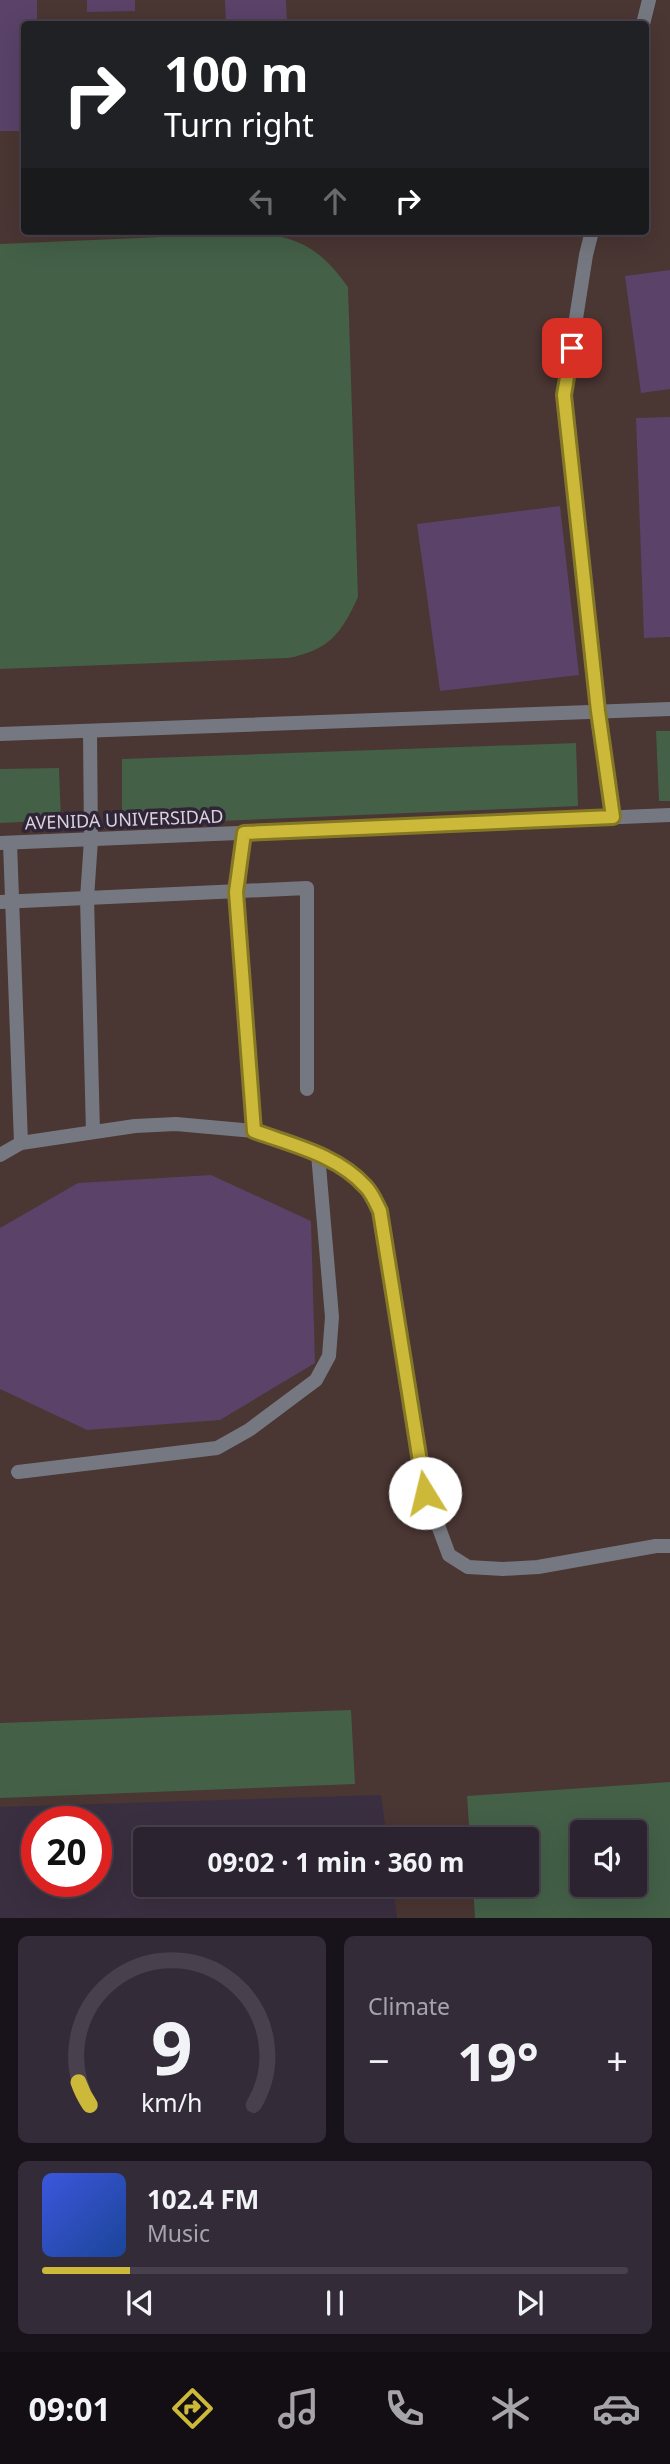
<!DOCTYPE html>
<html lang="en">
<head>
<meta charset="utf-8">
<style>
  body { margin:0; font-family:"Noto Sans",sans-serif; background:#342b38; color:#f1f3f6; height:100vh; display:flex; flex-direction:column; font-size:26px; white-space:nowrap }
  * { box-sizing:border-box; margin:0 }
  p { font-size:23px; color:#a6a4ab }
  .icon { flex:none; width:38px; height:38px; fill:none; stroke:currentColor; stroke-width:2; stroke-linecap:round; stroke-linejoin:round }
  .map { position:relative; height:1918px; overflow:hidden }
  .drawer { display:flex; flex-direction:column; gap:18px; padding:18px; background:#18131a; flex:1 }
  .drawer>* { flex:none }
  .top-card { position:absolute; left:21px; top:21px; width:628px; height:214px; border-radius:7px; box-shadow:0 7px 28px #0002,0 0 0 2px #48404c; background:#202124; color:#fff; overflow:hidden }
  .buttons { position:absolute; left:570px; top:1820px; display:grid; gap:14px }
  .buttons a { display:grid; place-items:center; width:77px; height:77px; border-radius:7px; background:#2c2330; box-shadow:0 7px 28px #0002,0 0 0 2px #48404c; font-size:35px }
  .speed { position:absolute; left:21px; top:1806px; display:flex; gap:14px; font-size:35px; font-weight:700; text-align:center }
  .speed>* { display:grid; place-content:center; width:91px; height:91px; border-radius:50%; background:#2c2330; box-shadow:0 7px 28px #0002,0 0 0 2px #48404c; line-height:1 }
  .speed .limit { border:10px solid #d22; background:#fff; color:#111 }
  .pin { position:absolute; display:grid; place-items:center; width:60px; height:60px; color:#fff; margin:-30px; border-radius:14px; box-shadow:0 4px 10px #0006 }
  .me { position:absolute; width:77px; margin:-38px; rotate:351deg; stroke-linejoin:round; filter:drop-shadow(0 0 5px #0008) }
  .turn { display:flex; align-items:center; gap:24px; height:147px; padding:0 28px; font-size:32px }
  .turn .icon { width:91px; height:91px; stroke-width:2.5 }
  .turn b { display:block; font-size:49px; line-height:60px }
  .lanes { display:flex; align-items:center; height:66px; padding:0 28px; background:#0003; justify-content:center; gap:35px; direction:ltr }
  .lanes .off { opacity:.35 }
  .big { font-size:52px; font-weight:700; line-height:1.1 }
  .drawer .card { flex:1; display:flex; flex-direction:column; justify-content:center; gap:10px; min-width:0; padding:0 24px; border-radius:10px; background:#342b38 }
  .drawer .dial { align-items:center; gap:0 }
  .dial svg { height:182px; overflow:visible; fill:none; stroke:#48404c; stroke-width:7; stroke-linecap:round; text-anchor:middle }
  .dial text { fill:#f1f3f6; stroke:none }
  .song { display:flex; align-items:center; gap:21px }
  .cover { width:84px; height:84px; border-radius:10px; background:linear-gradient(135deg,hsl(230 70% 55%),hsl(220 70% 35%)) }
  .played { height:7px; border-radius:4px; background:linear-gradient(90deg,#ccb939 15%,#48404c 15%) }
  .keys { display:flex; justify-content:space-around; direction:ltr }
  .heat { display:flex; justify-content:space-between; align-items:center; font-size:38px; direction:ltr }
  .drawer .tiles { flex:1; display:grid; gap:18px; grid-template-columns:1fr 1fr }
  .card:last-child { grid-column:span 2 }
  .trip { position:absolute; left:133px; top:1827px; width:406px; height:70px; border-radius:7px; background:#2c2330; box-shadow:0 7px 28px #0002,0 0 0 2px #48404c; font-weight:700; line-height:70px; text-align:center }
  .menu { display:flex; height:112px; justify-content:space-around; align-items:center; background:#120e13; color:#a6a4ab }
  .menu .icon { width:49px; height:49px }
  .menu .selected { color:#ccb939 }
  .menu b { font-size:32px; color:#f1f3f6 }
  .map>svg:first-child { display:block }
  .education { fill:#4a3633; fill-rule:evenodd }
  .green { fill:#446047; fill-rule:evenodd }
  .building { fill:#5a4269 }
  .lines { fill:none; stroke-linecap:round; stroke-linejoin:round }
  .service { stroke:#767881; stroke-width:14 }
  .route-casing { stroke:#857825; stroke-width:18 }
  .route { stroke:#ccb939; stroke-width:12 }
  .labels { text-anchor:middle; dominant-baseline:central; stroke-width:7; stroke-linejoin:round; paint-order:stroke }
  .street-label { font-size:18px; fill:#d9d2dd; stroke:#2f2536 }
</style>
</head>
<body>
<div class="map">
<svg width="670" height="1918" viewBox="0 0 670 1918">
  <rect width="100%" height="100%" fill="#3a2f40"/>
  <path class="education" d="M0 0H670V1918H397L393 1885H527V1839H387L381 1795 0 1807ZM24 24H646V231H24ZM583 1832H635V1885H583Z"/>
  <g class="green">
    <path d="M257 233C302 238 321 250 348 287L358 597C341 634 329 650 288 658L0 669V244Z"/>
    <polygon points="656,731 670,731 670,801 659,801"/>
    <polygon points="576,743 578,806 122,825 122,759"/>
    <polygon points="59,768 61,820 0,823 0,769"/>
    <polygon points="351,1710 355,1784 0,1798 0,1723"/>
    <path d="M670 1782V1918H475L473 1885H527V1839H470L467 1796ZM635 1832V1885H583V1832Z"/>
  </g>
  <g class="building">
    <polygon points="0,0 37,0 37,24 24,24 24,131 0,131"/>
    <polygon points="87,0 135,0 135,11 87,12"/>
    <polygon points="225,0 286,0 287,24 226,24"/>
    <polygon points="497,19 497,24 405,24 405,22"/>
    <polygon points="670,270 670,389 641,393 625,276"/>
    <polygon points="670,417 670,637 644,638 636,418"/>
    <polygon points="560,506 579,675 440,691 417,524"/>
    <polygon points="211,1175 311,1221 315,1363 220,1420 87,1430 0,1389 0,1228 78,1183"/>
  </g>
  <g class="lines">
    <g class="service">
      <polyline points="643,24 649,0"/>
      <polyline points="592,231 586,255 564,395 598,711 613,817"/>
      <polyline points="90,731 91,840 87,898 93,1132"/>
      <polyline points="0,734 670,709"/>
      <polyline points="244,833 236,892 254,1131"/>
      <polyline points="0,843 670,815"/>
      <polyline points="10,843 21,1143"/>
      <polyline points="0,902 307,888 307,1089"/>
      <polyline points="0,1155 21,1143 135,1126 176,1124 254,1131 318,1154 349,1170 368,1188 380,1211 426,1493 449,1555 468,1567 503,1569 538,1567 656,1546 670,1546"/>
      <polyline points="18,1472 217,1448 249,1430 316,1380 329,1356 332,1317 318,1154"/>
    </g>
  </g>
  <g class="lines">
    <g class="route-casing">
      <path id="route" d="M425 1493 380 1211C376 1203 372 1193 366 1187 338 1155 292 1145 254 1131L236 892 244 833 613 817 598 711 564 395 572 348"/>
    </g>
    <use href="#route" class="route"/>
  </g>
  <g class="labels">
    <g class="street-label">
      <text transform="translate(124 819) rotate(-2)">AVENIDA UNIVERSIDAD</text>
    </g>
  </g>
</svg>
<div class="buttons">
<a><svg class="icon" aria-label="sound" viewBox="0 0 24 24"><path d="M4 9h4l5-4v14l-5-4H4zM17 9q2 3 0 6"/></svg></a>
</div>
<div class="speed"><div class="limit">20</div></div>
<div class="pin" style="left:572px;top:348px;background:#d93025"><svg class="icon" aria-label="arrive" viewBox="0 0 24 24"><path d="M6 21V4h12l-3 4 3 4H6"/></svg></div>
<svg class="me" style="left:425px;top:1493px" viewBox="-20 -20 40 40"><circle r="19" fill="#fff"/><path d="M0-13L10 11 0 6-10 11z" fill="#ccb939"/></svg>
<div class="trip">09:02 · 1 min · 360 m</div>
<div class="top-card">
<div class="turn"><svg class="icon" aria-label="right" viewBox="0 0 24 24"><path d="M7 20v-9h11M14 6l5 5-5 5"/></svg><div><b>100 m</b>Turn right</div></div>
<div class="lanes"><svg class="icon off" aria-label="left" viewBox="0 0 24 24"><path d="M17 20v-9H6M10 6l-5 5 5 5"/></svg><svg class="icon off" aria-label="ahead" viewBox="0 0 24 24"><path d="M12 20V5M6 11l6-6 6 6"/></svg><svg class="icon" aria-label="right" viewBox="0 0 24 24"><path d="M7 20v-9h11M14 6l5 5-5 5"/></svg></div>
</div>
</div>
<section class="drawer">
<div class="tiles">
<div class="card dial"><svg viewBox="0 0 100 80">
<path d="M14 69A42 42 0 1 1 86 69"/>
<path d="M14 69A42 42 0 0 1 9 59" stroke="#ccb939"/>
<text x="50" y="56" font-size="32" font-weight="700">9</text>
<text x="50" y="72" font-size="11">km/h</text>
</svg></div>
<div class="card"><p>Climate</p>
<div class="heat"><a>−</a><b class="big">19°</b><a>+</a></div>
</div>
<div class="card">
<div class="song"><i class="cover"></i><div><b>102.4 FM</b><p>Music</p></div></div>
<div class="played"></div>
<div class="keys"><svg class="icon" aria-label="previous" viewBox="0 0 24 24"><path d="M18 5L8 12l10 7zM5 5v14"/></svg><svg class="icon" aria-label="pause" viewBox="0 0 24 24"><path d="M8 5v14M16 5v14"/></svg><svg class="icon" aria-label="next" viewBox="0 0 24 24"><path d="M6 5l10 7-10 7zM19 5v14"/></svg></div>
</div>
</div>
</section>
<nav class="menu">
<b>09:01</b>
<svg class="icon selected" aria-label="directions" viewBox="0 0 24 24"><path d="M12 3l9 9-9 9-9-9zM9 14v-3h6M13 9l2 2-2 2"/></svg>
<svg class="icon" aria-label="music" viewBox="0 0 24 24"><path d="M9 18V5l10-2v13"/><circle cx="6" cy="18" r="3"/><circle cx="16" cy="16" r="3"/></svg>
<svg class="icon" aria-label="phone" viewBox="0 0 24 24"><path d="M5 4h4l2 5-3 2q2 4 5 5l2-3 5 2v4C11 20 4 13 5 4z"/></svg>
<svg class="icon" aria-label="climate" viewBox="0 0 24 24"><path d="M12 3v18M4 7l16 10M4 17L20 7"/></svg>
<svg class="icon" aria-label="car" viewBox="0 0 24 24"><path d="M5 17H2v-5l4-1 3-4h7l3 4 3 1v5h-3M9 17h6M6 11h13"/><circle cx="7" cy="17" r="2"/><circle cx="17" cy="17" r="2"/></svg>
</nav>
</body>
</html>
